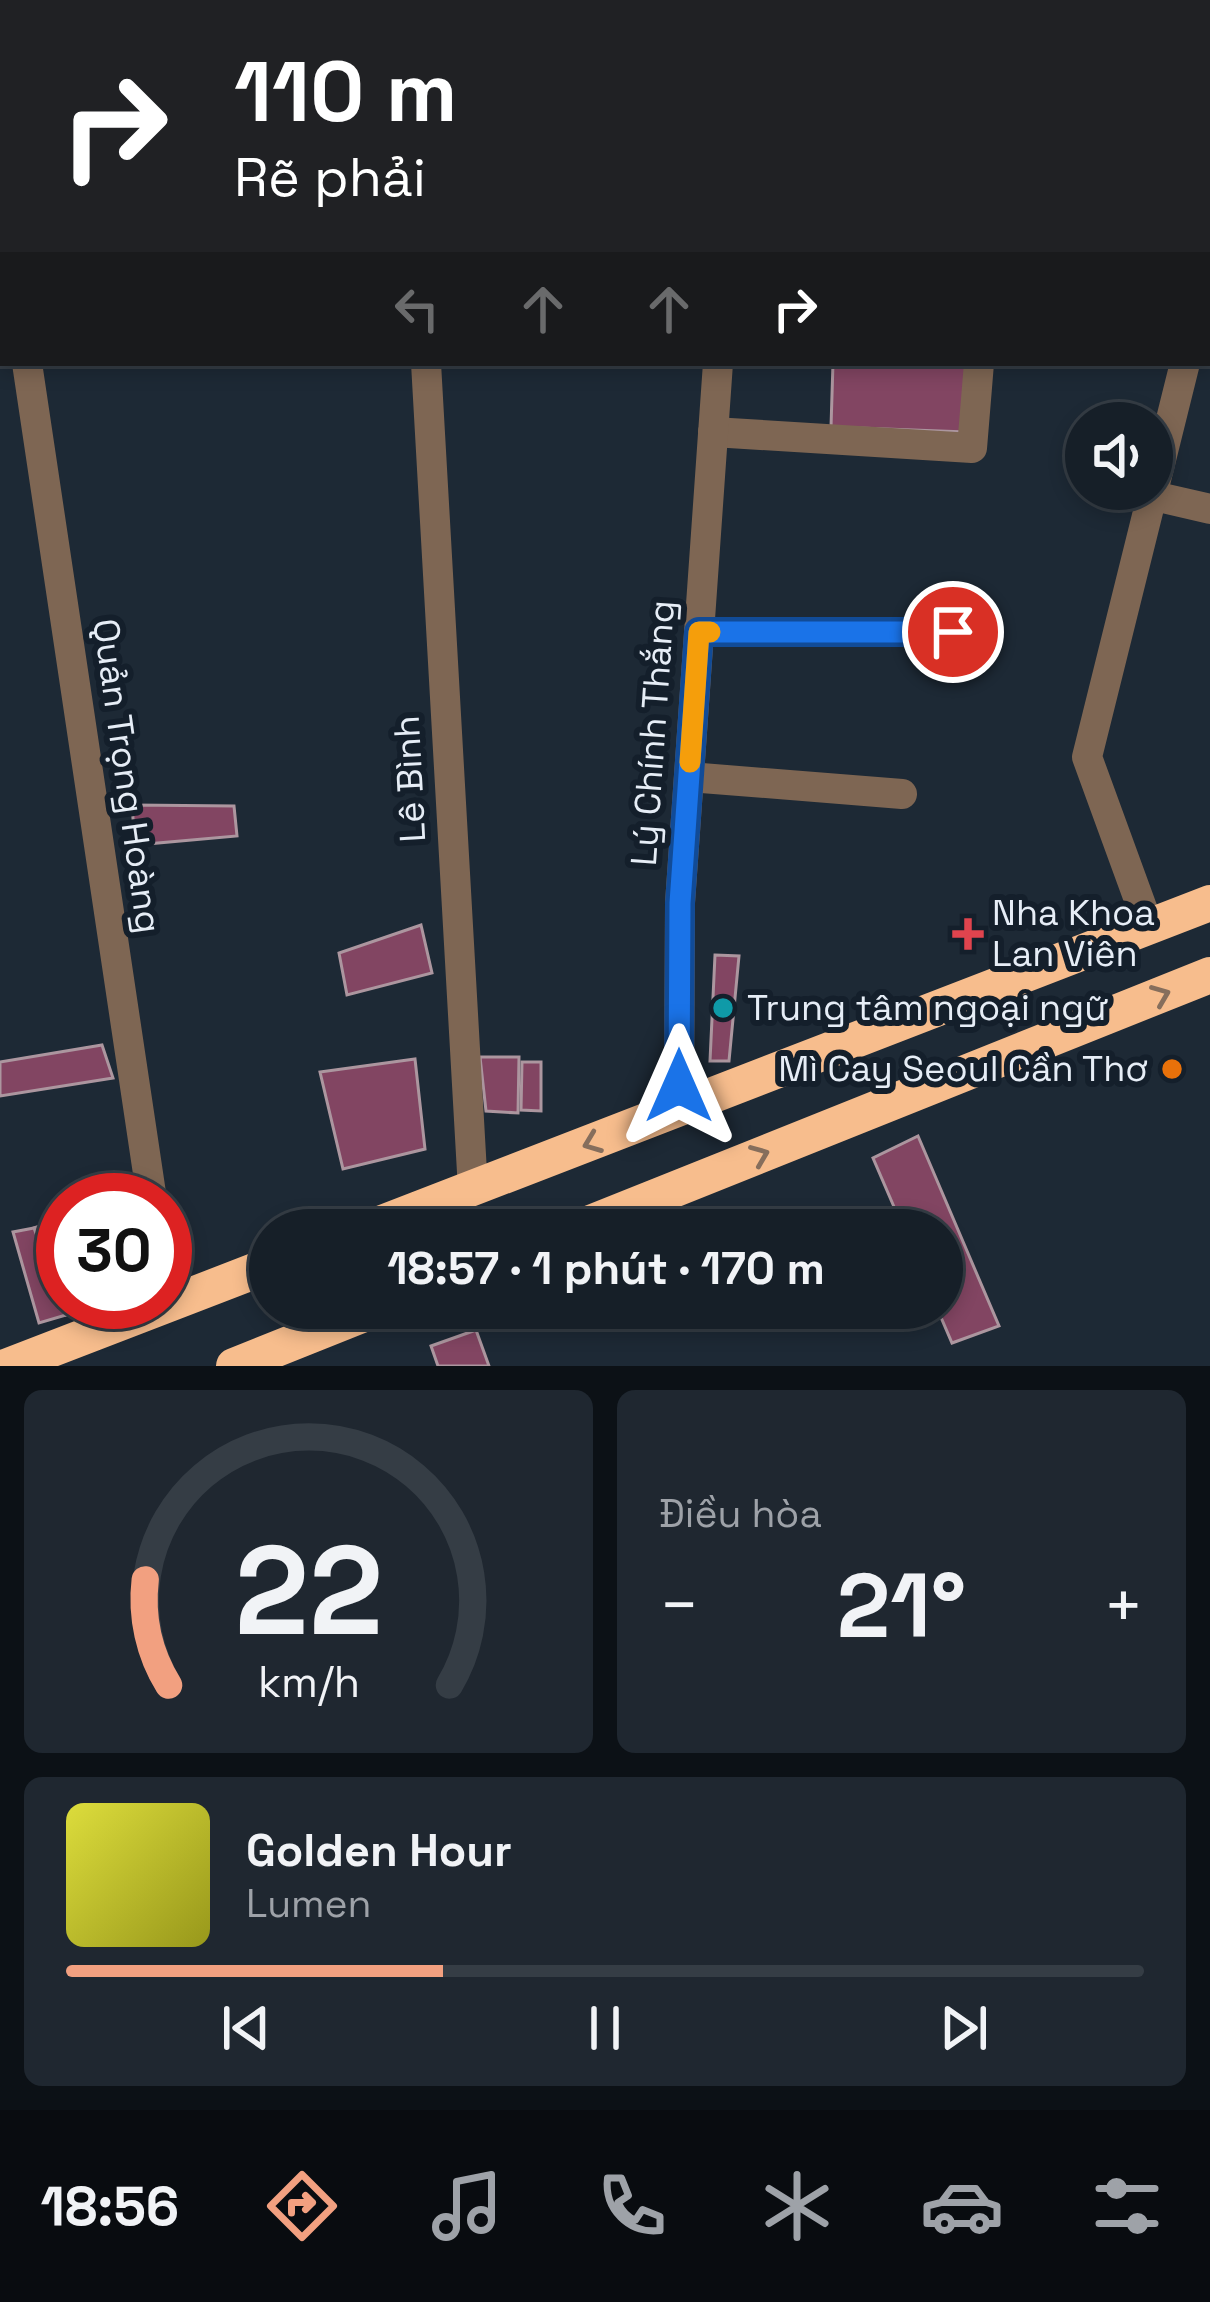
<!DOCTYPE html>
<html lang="vi">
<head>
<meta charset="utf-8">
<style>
  body { margin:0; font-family:"Space Grotesk",sans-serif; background:#1f2730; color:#f1f3f6; height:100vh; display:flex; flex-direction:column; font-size:45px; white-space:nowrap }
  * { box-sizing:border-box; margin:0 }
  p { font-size:39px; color:#9ea2a8 }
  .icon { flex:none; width:66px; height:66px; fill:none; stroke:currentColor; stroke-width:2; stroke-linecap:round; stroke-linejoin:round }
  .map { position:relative; height:1366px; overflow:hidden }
  .panel { display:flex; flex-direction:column; gap:24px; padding:24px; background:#0c1116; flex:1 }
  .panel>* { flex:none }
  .hud { position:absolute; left:0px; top:0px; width:1212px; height:366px; box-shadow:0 6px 18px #0003,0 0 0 3px #353d45; background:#202124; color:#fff; overflow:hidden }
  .buttons { position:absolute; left:1065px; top:402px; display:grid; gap:24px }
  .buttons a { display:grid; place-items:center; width:108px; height:108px; border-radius:50%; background:#161f28; box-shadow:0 6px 18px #0003,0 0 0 3px #353d45; font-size:60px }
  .speed { position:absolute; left:36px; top:1173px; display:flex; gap:24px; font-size:60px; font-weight:700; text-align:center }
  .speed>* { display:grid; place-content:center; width:156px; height:156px; border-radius:50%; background:#161f28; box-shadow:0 6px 18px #0003,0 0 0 3px #353d45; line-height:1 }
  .speed .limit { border:18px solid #d22; background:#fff; color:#111 }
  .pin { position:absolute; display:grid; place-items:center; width:102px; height:102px; color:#fff; margin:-51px; border:6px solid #fff; border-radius:50%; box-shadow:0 3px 12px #0007 }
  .me { position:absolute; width:132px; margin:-66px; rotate:0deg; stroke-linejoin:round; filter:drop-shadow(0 0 9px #0008) }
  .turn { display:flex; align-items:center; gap:42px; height:252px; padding:0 36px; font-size:54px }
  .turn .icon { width:156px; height:156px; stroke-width:2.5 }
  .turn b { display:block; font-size:84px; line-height:102px }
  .lanes { display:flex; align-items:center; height:114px; padding:0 36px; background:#0003; justify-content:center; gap:60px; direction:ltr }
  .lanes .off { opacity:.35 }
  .big { font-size:90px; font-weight:700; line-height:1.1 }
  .panel .widget { flex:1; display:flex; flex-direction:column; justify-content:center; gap:18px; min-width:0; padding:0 42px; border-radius:18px; background:#1f2730 }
  .panel .dial { align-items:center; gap:0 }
  .dial svg { height:312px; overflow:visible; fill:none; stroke:#353d45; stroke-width:7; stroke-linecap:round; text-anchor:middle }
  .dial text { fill:#f1f3f6; stroke:none }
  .song { display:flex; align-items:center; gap:36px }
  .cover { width:144px; height:144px; border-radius:18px; background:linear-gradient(135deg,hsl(60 70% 55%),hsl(60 70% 35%)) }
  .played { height:12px; border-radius:6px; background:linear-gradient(90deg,#f2a080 35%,#353d45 35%) }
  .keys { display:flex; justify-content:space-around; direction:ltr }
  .heat { display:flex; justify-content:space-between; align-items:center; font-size:66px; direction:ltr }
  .panel .tiles { flex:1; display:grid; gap:24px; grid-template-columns:1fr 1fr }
  .widget:last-child { grid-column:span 2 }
  .trip { position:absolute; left:249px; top:1209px; width:714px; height:120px; border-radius:60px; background:#161f28; box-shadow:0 6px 18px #0003,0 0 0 3px #353d45; font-weight:700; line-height:120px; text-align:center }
  .dock { display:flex; height:192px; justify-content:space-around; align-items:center; background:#090c10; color:#9ea2a8 }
  .dock .icon { width:84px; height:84px }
  .dock .selected { color:#f2a080 }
  .dock b { font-size:54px; color:#f1f3f6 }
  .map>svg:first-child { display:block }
  .building { fill:#824562; stroke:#ac969f; stroke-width:3 }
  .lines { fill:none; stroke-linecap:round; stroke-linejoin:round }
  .minor { stroke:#7e6653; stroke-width:30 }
  .highway { stroke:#f7bd8d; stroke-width:36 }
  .oneway { stroke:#866e5c }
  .route-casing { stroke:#114b97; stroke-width:30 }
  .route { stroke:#1a73e8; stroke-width:21 }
  .slow { stroke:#f59e0b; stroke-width:21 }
  .health-dot { fill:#e0444e; stroke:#141f2b; stroke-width:4.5 }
  .culture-dot { fill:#0f9aa8; stroke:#141f2b; stroke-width:4.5 }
  .food-dot { fill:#e8710a; stroke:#141f2b; stroke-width:4.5 }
  .labels { text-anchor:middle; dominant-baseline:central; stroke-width:12; stroke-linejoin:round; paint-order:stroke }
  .street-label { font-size:36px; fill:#e6edf6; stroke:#141f2b }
  .poi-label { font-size:36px; fill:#e6edf6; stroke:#141f2b; text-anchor:start }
</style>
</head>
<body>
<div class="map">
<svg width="1210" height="1366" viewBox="0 0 1210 1366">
  <rect width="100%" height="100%" fill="#1d2935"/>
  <g class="building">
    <polygon points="833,363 969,363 967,432 831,427"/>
    <polygon points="132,805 234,806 237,836 135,845"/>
    <polygon points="421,925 432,973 347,995 339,953"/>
    <polygon points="715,955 739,956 729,1061 710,1061"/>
    <polygon points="102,1045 113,1078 0,1096 0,1062"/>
    <polygon points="480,1057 519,1057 518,1113 486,1111"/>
    <polygon points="415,1059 425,1149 343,1169 320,1072"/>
    <polygon points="522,1062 541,1062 541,1111 521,1110"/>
    <polygon points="918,1136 999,1326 952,1343 937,1308 942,1308 942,1230 904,1230 873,1158"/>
    <polygon points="57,1220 63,1238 63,1302 84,1302 87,1309 66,1315 34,1228"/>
    <polygon points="34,1228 66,1315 39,1323 13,1232"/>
    <polygon points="476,1330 489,1366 438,1366 431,1346"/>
  </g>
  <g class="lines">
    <g class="minor">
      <polyline points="347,3 352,1"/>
      <polyline points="821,3 828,0"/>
      <polyline points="1003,3 1003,0"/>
      <polyline points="1071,3 1071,0"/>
      <polyline points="0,162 3,160"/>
      <polyline points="0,188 3,193"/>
      <polyline points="1209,261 1210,257"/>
      <polyline points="27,363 152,1200"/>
      <polyline points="426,363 473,1190"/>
      <polyline points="713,432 972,448 979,363"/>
      <polyline points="1154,496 1210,509"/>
      <polyline points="699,632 953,632"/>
      <polyline points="689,777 902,794"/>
      <polyline points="1149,927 1087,757 1185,363"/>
      <polyline points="679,1110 680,903 718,363"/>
      <polyline points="165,1275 169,1302"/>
    </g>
    <g class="highway">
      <polyline points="364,1230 1210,903"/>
      <polyline points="573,1230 1210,975"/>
      <polyline points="8,1366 270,1265"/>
      <polyline points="234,1366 379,1308"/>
    </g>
  </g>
  <defs><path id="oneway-chevron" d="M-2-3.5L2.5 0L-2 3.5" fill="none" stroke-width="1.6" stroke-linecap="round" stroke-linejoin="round" transform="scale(3)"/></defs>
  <g class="oneway">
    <use href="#oneway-chevron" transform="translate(1161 995) rotate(-22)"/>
    <use href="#oneway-chevron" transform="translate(592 1143) rotate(159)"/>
    <use href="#oneway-chevron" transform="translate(760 1155) rotate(-22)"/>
  </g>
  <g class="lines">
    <g class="route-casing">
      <polyline id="route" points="679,1086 680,903 699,632 953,632"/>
    </g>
    <use href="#route" class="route"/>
    <polyline class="slow" points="690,762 699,632 710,632"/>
  </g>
  <path class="health-dot" d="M962 916h12v12h12v12h-12v12h-12v-12h-12v-12h12z"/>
  <circle class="culture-dot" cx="723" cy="1008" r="12"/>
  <circle class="food-dot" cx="1172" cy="1069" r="12"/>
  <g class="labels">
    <g class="street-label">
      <text transform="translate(653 733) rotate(-86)">Lý Chính Thắng</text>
      <text transform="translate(127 776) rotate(82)">Quản Trọng Hoàng</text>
      <text transform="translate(410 779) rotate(-93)">Lê Bình</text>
    </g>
    <g class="poi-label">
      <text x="992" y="913">Nha Khoa<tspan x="992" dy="41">Lan Viên</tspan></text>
      <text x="747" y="1008">Trung tâm ngoại ngữ</text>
      <text x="1148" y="1069" text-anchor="end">Mì Cay Seoul Cần Thơ</text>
    </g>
  </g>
</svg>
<div class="buttons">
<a><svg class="icon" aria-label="sound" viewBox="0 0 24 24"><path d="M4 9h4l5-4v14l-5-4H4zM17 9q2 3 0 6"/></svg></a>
</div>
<div class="speed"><div class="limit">30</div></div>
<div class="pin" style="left:953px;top:632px;background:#d93025"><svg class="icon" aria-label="arrive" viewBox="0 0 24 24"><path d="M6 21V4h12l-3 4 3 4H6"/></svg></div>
<svg class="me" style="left:679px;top:1086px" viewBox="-20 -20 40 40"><path d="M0-17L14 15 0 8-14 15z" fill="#1a73e8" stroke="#fff" stroke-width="4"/></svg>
<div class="trip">18:57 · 1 phút · 170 m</div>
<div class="hud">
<div class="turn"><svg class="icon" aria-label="right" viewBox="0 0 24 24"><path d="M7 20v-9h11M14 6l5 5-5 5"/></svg><div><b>110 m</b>Rẽ phải</div></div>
<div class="lanes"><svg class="icon off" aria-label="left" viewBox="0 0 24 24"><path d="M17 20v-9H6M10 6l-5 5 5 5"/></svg><svg class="icon off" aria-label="ahead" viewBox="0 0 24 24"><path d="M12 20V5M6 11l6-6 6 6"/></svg><svg class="icon off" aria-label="ahead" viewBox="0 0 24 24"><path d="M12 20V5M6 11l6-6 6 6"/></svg><svg class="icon" aria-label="right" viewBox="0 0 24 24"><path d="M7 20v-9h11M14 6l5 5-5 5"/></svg></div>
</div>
</div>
<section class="panel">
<div class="tiles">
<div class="widget dial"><svg viewBox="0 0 100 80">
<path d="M14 69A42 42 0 1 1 86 69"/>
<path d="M14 69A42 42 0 0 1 8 42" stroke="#f2a080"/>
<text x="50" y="56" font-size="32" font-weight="700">22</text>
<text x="50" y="72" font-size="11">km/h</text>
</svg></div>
<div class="widget"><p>Điều hòa</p>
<div class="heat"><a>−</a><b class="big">21°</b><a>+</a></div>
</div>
<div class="widget">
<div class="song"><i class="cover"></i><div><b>Golden Hour</b><p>Lumen</p></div></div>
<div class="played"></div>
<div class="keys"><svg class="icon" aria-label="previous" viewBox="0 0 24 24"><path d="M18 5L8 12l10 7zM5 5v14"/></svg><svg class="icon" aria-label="pause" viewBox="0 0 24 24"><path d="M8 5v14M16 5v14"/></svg><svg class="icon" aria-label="next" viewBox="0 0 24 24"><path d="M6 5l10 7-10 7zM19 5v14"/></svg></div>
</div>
</div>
</section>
<nav class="dock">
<b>18:56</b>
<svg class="icon selected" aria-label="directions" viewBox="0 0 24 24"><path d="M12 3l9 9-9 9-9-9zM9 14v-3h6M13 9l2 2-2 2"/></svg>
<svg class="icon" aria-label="music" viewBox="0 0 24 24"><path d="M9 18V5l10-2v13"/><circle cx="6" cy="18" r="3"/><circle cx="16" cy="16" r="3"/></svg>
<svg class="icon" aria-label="phone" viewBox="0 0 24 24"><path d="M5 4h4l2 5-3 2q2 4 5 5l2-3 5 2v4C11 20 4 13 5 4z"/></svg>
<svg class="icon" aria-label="climate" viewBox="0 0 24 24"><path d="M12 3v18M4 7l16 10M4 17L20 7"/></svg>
<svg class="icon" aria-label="car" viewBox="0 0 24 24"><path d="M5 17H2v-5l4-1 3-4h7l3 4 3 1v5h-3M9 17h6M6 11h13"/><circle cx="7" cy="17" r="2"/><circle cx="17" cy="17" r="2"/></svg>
<svg class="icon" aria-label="filters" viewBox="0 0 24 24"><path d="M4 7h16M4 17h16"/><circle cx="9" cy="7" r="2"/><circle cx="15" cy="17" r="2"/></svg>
</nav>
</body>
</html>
